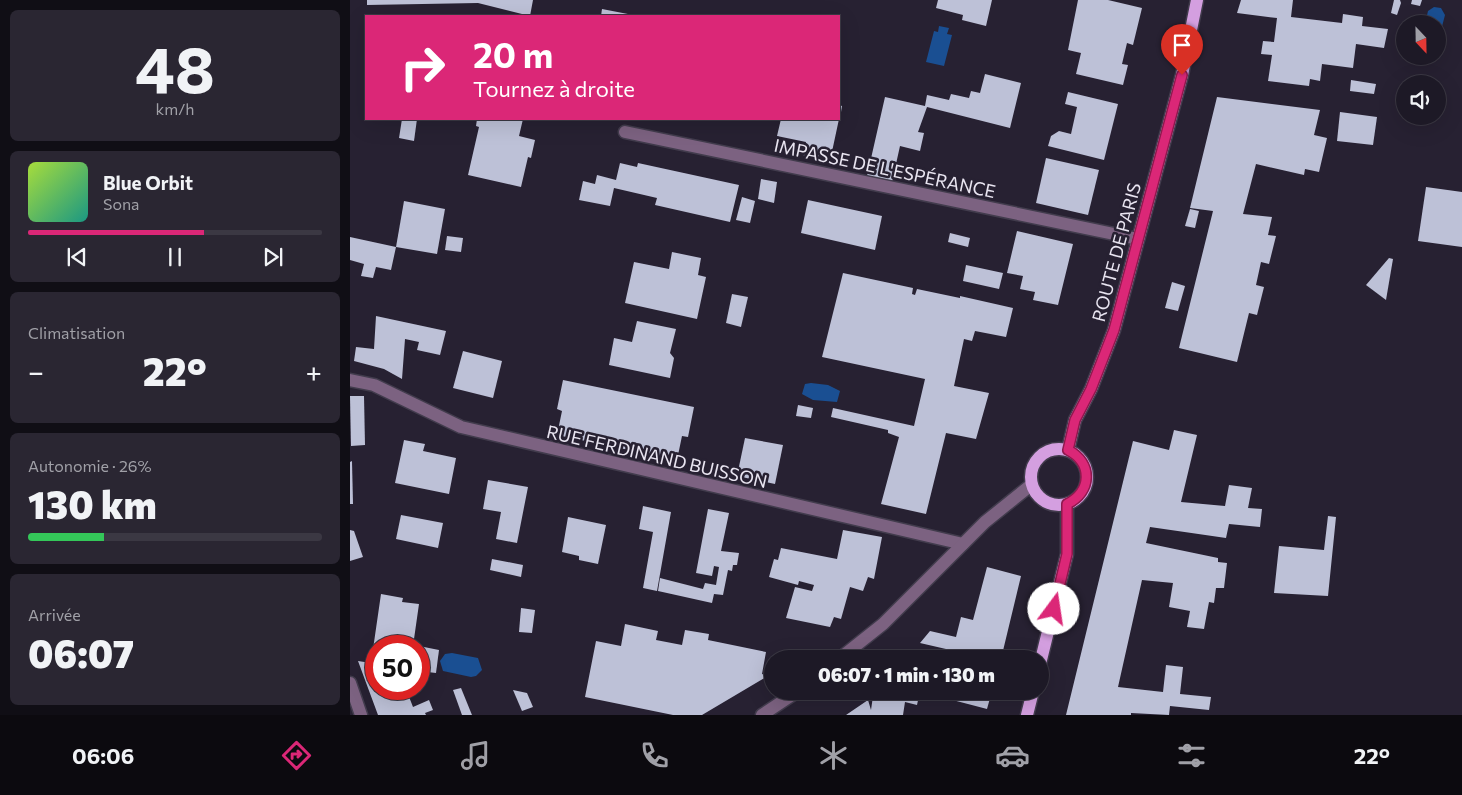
<!DOCTYPE html>
<html lang="fr">
<head>
<meta charset="utf-8">
<style>
  body { margin:0; font-family:Commissioner,sans-serif; background:#2a2632; color:#f1f3f6; height:100vh; display:flex; flex-direction:column; font-size:19px; white-space:nowrap }
  * { box-sizing:border-box; margin:0 }
  p { font-size:16px; color:#a0a0a7 }
  .icon { flex:none; width:28px; height:28px; fill:none; stroke:currentColor; stroke-width:2; stroke-linecap:round; stroke-linejoin:round }
  .map { position:relative; flex:1; overflow:hidden }
  .side { display:flex; flex-direction:column; gap:10px; padding:10px; background:#100e15; width:350px }
  .side>* { flex:none }
  .guide { position:absolute; left:15px; top:15px; width:475px; height:105px; border-radius:0px; box-shadow:0 5px 20px #0002,0 0 0 1px #3b3843; background:#db2777; color:#fff; overflow:hidden }
  .needle { width:32px; rotate:158deg }
  .buttons { position:absolute; left:1046px; top:15px; display:grid; gap:10px }
  .buttons a { display:grid; place-items:center; width:50px; height:50px; border-radius:50%; background:#1d1926; box-shadow:0 5px 20px #0002,0 0 0 1px #3b3843; font-size:25px }
  .speed { position:absolute; left:15px; top:635px; display:flex; gap:10px; font-size:25px; font-weight:700; text-align:center }
  .speed>* { display:grid; place-content:center; width:65px; height:65px; border-radius:50%; background:#1d1926; box-shadow:0 5px 20px #0002,0 0 0 1px #3b3843; line-height:1 }
  .speed .limit { border:8px solid #d22; background:#fff; color:#111 }
  .pin { position:absolute; display:grid; place-items:center; width:42px; height:42px; color:#fff; margin:-51px -21px; border-radius:50% 50% 50% 0; rotate:-45deg; box-shadow:0 0 5px #0007 }
  .pin .icon { rotate:45deg }
  .me { position:absolute; width:55px; margin:-28px; rotate:14deg; stroke-linejoin:round; filter:drop-shadow(0 0 4px #0008) }
  .turn { display:flex; align-items:center; gap:18px; height:105px; padding:0 25px; font-size:22px }
  .turn .icon { width:65px; height:65px; stroke-width:2.5 }
  .turn b { display:block; font-size:35px; line-height:42px }
  .big { font-size:38px; font-weight:800; line-height:1.1 }
  .side .widget { flex:1; display:flex; flex-direction:column; justify-content:center; gap:8px; min-width:0; padding:0 18px; border-radius:8px; background:#2a2632 }
  .side .dial { align-items:center; gap:0 }
  .dial b { font-size:65px; line-height:1 }
  .song { display:flex; align-items:center; gap:15px }
  .cover { width:60px; height:60px; border-radius:8px; background:linear-gradient(135deg,hsl(80 70% 55%),hsl(170 70% 35%)) }
  .played { height:5px; border-radius:2px; background:linear-gradient(90deg,#db2777 60%,#3b3843 60%) }
  .keys { display:flex; justify-content:space-around; direction:ltr }
  .heat { display:flex; justify-content:space-between; align-items:center; font-size:28px; direction:ltr }
  .charge { height:8px; border-radius:4px; background:linear-gradient(90deg,#34c759 26%,#3b3843 0) }
  .trip { position:absolute; left:414px; top:650px; width:285px; height:50px; border-radius:25px; background:#1d1926; box-shadow:0 5px 20px #0002,0 0 0 1px #3b3843; font-weight:800; line-height:50px; text-align:center }
  .tab-bar { display:flex; height:80px; justify-content:space-around; align-items:center; background:#0c0a0f; color:#a0a0a7 }
  .tab-bar .icon { width:35px; height:35px }
  .tab-bar .on { color:#db2777 }
  .tab-bar b { font-size:22px; color:#f1f3f6 }
  main { display:flex; flex:1; min-height:0 }
  .map>svg:first-child { display:block }
  .water { fill:#1a4f92 }
  .building { fill:#bdc1d7 }
  .lines { fill:none; stroke-linecap:round; stroke-linejoin:round }
  .minor-casing { stroke:#423c4d; stroke-width:15 }
  .major-casing { stroke:#423c4d; stroke-width:15 }
  .minor { stroke:#7c6281; stroke-width:12 }
  .major { stroke:#d49fe0; stroke-width:12 }
  .route-casing { stroke:#8e194d; stroke-width:12 }
  .route { stroke:#db2777; stroke-width:9 }
  .labels { text-anchor:middle; dominant-baseline:central; stroke-width:5; stroke-linejoin:round; paint-order:stroke }
  .street-label { font-size:18px; fill:#e9e5f1; stroke:#272132 }
</style>
</head>
<body>
<main>
<section class="side">
<div class="widget dial"><b>48</b><p>km/h</p></div>
<div class="widget">
<div class="song"><i class="cover"></i><div><b>Blue Orbit</b><p>Sona</p></div></div>
<div class="played"></div>
<div class="keys"><svg class="icon" aria-label="previous" viewBox="0 0 24 24"><path d="M18 5L8 12l10 7zM5 5v14"/></svg><svg class="icon" aria-label="pause" viewBox="0 0 24 24"><path d="M8 5v14M16 5v14"/></svg><svg class="icon" aria-label="next" viewBox="0 0 24 24"><path d="M6 5l10 7-10 7zM19 5v14"/></svg></div>
</div>
<div class="widget"><p>Climatisation</p>
<div class="heat"><a>−</a><b class="big">22°</b><a>+</a></div>
</div>
<div class="widget"><p>Autonomie · 26%</p><b class="big">130 km</b><div class="charge"></div></div>
<div class="widget"><p>Arrivée</p><b class="big">06:07</b></div>
</section>
<div class="map">
<svg width="1112" height="715" viewBox="0 0 1112 715">
  <rect width="100%" height="100%" fill="#272132"/>
  <g class="water">
    <polygon points="1084,7 1091,8 1095,15 1088,42 1088,24 1075,24 1078,11"/>
    <polygon points="589,26 599,28 597,34 602,35 594,66 576,62 584,31 588,32"/>
    <polygon points="461,383 478,385 490,391 487,402 463,400 452,394 455,384"/>
    <polygon points="102,653 128,658 132,670 126,676 121,677 93,671 90,661 95,654"/>
  </g>
  <g class="building">
    <polygon points="17,0 183,0 180,16 128,3 17,5"/>
    <polygon points="588,0 642,0 636,26 612,20 613,15 586,8"/>
    <polygon points="728,0 758,0 792,8 783,45 777,43 772,64 778,65 773,85 726,74 731,53 718,50"/>
    <polygon points="891,0 943,0 941,17 992,23 993,14 1013,17 1012,26 1038,29 1034,48 1006,44 1003,68 972,64 970,81 960,79 959,86 918,81 922,55 911,54 913,41 924,42 927,18 887,13"/>
    <polygon points="1044,0 1050,0 1051,3 1047,15 1041,13"/>
    <polygon points="1062,0 1072,0 1070,6 1061,4"/>
    <polygon points="252,9 283,15 283,16 251,16"/>
    <polygon points="635,74 671,83 660,128 577,107 568,132 574,133 570,151 550,146 542,182 517,176 535,97 575,106 577,95 599,100 601,94 619,98 621,91 630,93"/>
    <polygon points="1001,80 1026,84 1024,94 1000,91"/>
    <polygon points="718,92 768,104 754,160 698,146 701,136 709,131 721,134 727,107 715,104"/>
    <polygon points="867,97 970,110 964,135 977,138 969,172 955,169 954,175 906,164 893,214 922,217 918,235 926,236 919,264 911,262 906,285 914,287 907,315 899,313 887,362 829,348 863,211 840,208"/>
    <polygon points="489,105 492,106 490,118 489,118"/>
    <polygon points="990,112 1027,117 1023,145 987,141"/>
    <polygon points="52,119 67,119 64,141 49,138"/>
    <polygon points="127,119 173,119 169,136 185,140 181,158 178,157 171,187 118,175 129,127 126,126"/>
    <polygon points="431,119 489,119 480,161 453,155 456,142 427,136"/>
    <polygon points="696,158 749,170 738,215 686,203"/>
    <polygon points="270,163 287,167 288,163 389,185 380,222 305,205 307,198 264,188 260,206 229,200 233,181 245,184 247,175 266,180"/>
    <polygon points="411,179 427,182 424,203 408,199"/>
    <polygon points="1076,187 1112,192 1112,247 1068,241"/>
    <polygon points="392,197 405,201 400,223 386,220"/>
    <polygon points="458,200 532,216 525,250 451,233"/>
    <polygon points="54,201 95,209 87,254 46,247"/>
    <polygon points="840,209 849,211 845,228 835,226"/>
    <polygon points="667,231 723,244 708,305 683,300 685,292 670,289 673,276 657,273"/>
    <polygon points="600,233 620,238 618,247 598,242"/>
    <polygon points="97,236 113,238 111,252 95,250"/>
    <polygon points="0,237 46,247 41,270 26,267 23,278 11,276 14,264 0,260"/>
    <polygon points="322,252 351,258 348,275 356,277 347,319 275,303 284,262 319,269"/>
    <polygon points="1039,258 1043,259 1036,300 1016,285"/>
    <polygon points="616,265 653,273 649,289 613,281"/>
    <polygon points="493,273 563,288 562,294 565,295 567,289 610,298 610,296 663,308 656,337 625,331 622,341 614,339 604,386 639,393 626,439 596,433 576,514 531,504 549,437 538,433 538,430 481,417 483,408 564,426 575,379 472,357"/>
    <polygon points="822,282 835,286 828,311 815,308"/>
    <polygon points="382,294 398,297 391,327 376,323"/>
    <polygon points="26,316 96,331 90,355 67,350 69,342 55,339 52,379 34,369 4,361 6,347 24,349"/>
    <polygon points="287,321 326,329 320,353 324,358 320,378 259,365 264,338 282,342"/>
    <polygon points="113,351 152,361 143,398 103,388"/>
    <polygon points="213,380 344,407 338,437 332,436 327,460 207,435 212,411 207,409"/>
    <polygon points="0,396 14,396 15,445 1,446"/>
    <polygon points="448,405 463,408 461,418 446,416"/>
    <polygon points="824,430 847,435 831,502 875,506 879,485 902,488 898,508 912,509 910,527 879,524 876,538 800,527 796,543 868,558 868,562 877,563 874,588 866,588 864,603 859,602 854,629 837,627 840,611 819,607 823,583 792,580 768,687 813,692 816,665 833,667 830,694 861,697 859,710 820,706 819,715 781,713 781,715 716,715 783,441 819,450"/>
    <polygon points="395,438 433,445 425,484 387,476"/>
    <polygon points="54,440 75,444 73,451 106,458 99,494 45,483"/>
    <polygon points="2,461 3,504 0,504 0,462"/>
    <polygon points="138,480 178,487 167,543 146,539 151,512 133,509"/>
    <polygon points="293,506 321,512 307,591 293,588 303,532 289,529"/>
    <polygon points="358,509 379,513 371,551 389,553 387,565 383,565 382,571 378,570 373,595 364,594 362,603 308,591 310,578 353,589 355,583 366,585 369,567 364,566 362,576 346,573"/>
    <polygon points="51,515 93,523 88,548 46,539"/>
    <polygon points="978,516 986,517 978,596 924,593 929,546 974,550"/>
    <polygon points="218,517 256,525 248,564 229,560 229,556 212,552"/>
    <polygon points="0,530 4,531 13,557 0,561"/>
    <polygon points="493,530 532,537 524,579 518,577 513,591 500,587 491,619 484,617 480,627 436,618 445,587 462,591 464,585 449,581 448,585 419,577 424,559 428,560 431,548 487,559"/>
    <polygon points="142,559 173,565 171,577 140,570"/>
    <polygon points="637,567 671,576 651,659 605,659 607,652 603,651 601,659 593,659 596,649 570,643 580,631 606,637 611,617 623,620"/>
    <polygon points="31,594 53,598 52,602 69,604 63,646 26,646 26,689 56,689 63,707 79,700 83,710 75,713 76,715 28,715 8,661 21,663"/>
    <polygon points="171,608 185,610 182,633 169,632"/>
    <polygon points="275,624 308,631 306,640 332,645 335,630 359,634 358,640 416,652 412,674 418,676 352,715 323,715 235,697 246,641 271,646"/>
    <polygon points="69,646 89,650 86,673 69,671"/>
    <polygon points="111,688 122,715 112,715 103,690"/>
    <polygon points="163,690 177,693 183,707 172,711"/>
    <polygon points="534,691 570,691 567,705 555,702 553,715 496,715 518,700 521,710 523,696 533,698"/>
    <polygon points="596,691 642,691 637,709 595,698"/>
  </g>
  <g class="lines">
    <g class="minor-casing">
      <g id="minor">
        <polyline points="275,132 788,239"/>
        <polyline points="0,380 24,385 111,427 613,544"/>
        <polyline points="489,659 533,624 635,522 681,485"/>
        <polyline points="0,683 11,715"/>
        <polyline points="412,715 448,691"/>
      </g>
    </g>
    <g class="major-casing">
      <g id="major">
        <circle cx="709" cy="477" r="28"/>
        <polyline points="718,450 725,420 741,389 764,330 832,75 847,0"/>
        <polyline points="690,664 717,554 717,504"/>
        <polyline points="677,715 683,691"/>
      </g>
    </g>
    <use href="#minor" class="minor"/>
    <use href="#major" class="major"/>
  </g>
  <g class="lines">
    <g class="route-casing">
      <path id="route" d="M704 609 717 554V504C742 492 743 463 718 450L725 420 741 389 764 330 832 75"/>
    </g>
    <use href="#route" class="route"/>
  </g>
  <g class="labels">
    <g class="street-label">
      <text transform="translate(535 168) rotate(12)">IMPASSE DE L'ESPÉRANCE</text>
      <text transform="translate(766 252) rotate(-75)">ROUTE DE PARIS</text>
      <text transform="translate(307 456) rotate(13)">RUE FERDINAND BUISSON</text>
    </g>
  </g>
</svg>
<div class="buttons">
<a><svg class="needle" viewBox="-14 -14 28 28"><path d="M0-13l5 13h-10z" fill="#e53935"/><path d="M0 13l5-13h-10z" fill="#a0a0a7"/></svg></a>
<a><svg class="icon" aria-label="sound" viewBox="0 0 24 24"><path d="M4 9h4l5-4v14l-5-4H4zM17 9q2 3 0 6"/></svg></a>
</div>
<div class="speed"><div class="limit">50</div></div>
<div class="pin" style="left:832px;top:75px;background:#d93025"><svg class="icon" aria-label="arrive" viewBox="0 0 24 24"><path d="M6 21V4h12l-3 4 3 4H6"/></svg></div>
<svg class="me" style="left:704px;top:609px" viewBox="-20 -20 40 40"><circle r="19" fill="#fff"/><path d="M0-13L10 11 0 6-10 11z" fill="#db2777"/></svg>
<div class="trip">06:07 · 1 min · 130 m</div>
<div class="guide">
<div class="turn"><svg class="icon" aria-label="right" viewBox="0 0 24 24"><path d="M7 20v-9h11M14 6l5 5-5 5"/></svg><div><b>20 m</b>Tournez à droite</div></div>
</div>
</div>
</main>
<nav class="tab-bar">
<b>06:06</b>
<svg class="icon on" aria-label="directions" viewBox="0 0 24 24"><path d="M12 3l9 9-9 9-9-9zM9 14v-3h6M13 9l2 2-2 2"/></svg>
<svg class="icon" aria-label="music" viewBox="0 0 24 24"><path d="M9 18V5l10-2v13"/><circle cx="6" cy="18" r="3"/><circle cx="16" cy="16" r="3"/></svg>
<svg class="icon" aria-label="phone" viewBox="0 0 24 24"><path d="M5 4h4l2 5-3 2q2 4 5 5l2-3 5 2v4C11 20 4 13 5 4z"/></svg>
<svg class="icon" aria-label="climate" viewBox="0 0 24 24"><path d="M12 3v18M4 7l16 10M4 17L20 7"/></svg>
<svg class="icon" aria-label="car" viewBox="0 0 24 24"><path d="M5 17H2v-5l4-1 3-4h7l3 4 3 1v5h-3M9 17h6M6 11h13"/><circle cx="7" cy="17" r="2"/><circle cx="17" cy="17" r="2"/></svg>
<svg class="icon" aria-label="filters" viewBox="0 0 24 24"><path d="M4 7h16M4 17h16"/><circle cx="9" cy="7" r="2"/><circle cx="15" cy="17" r="2"/></svg>
<b>22°</b>
</nav>
</body>
</html>
